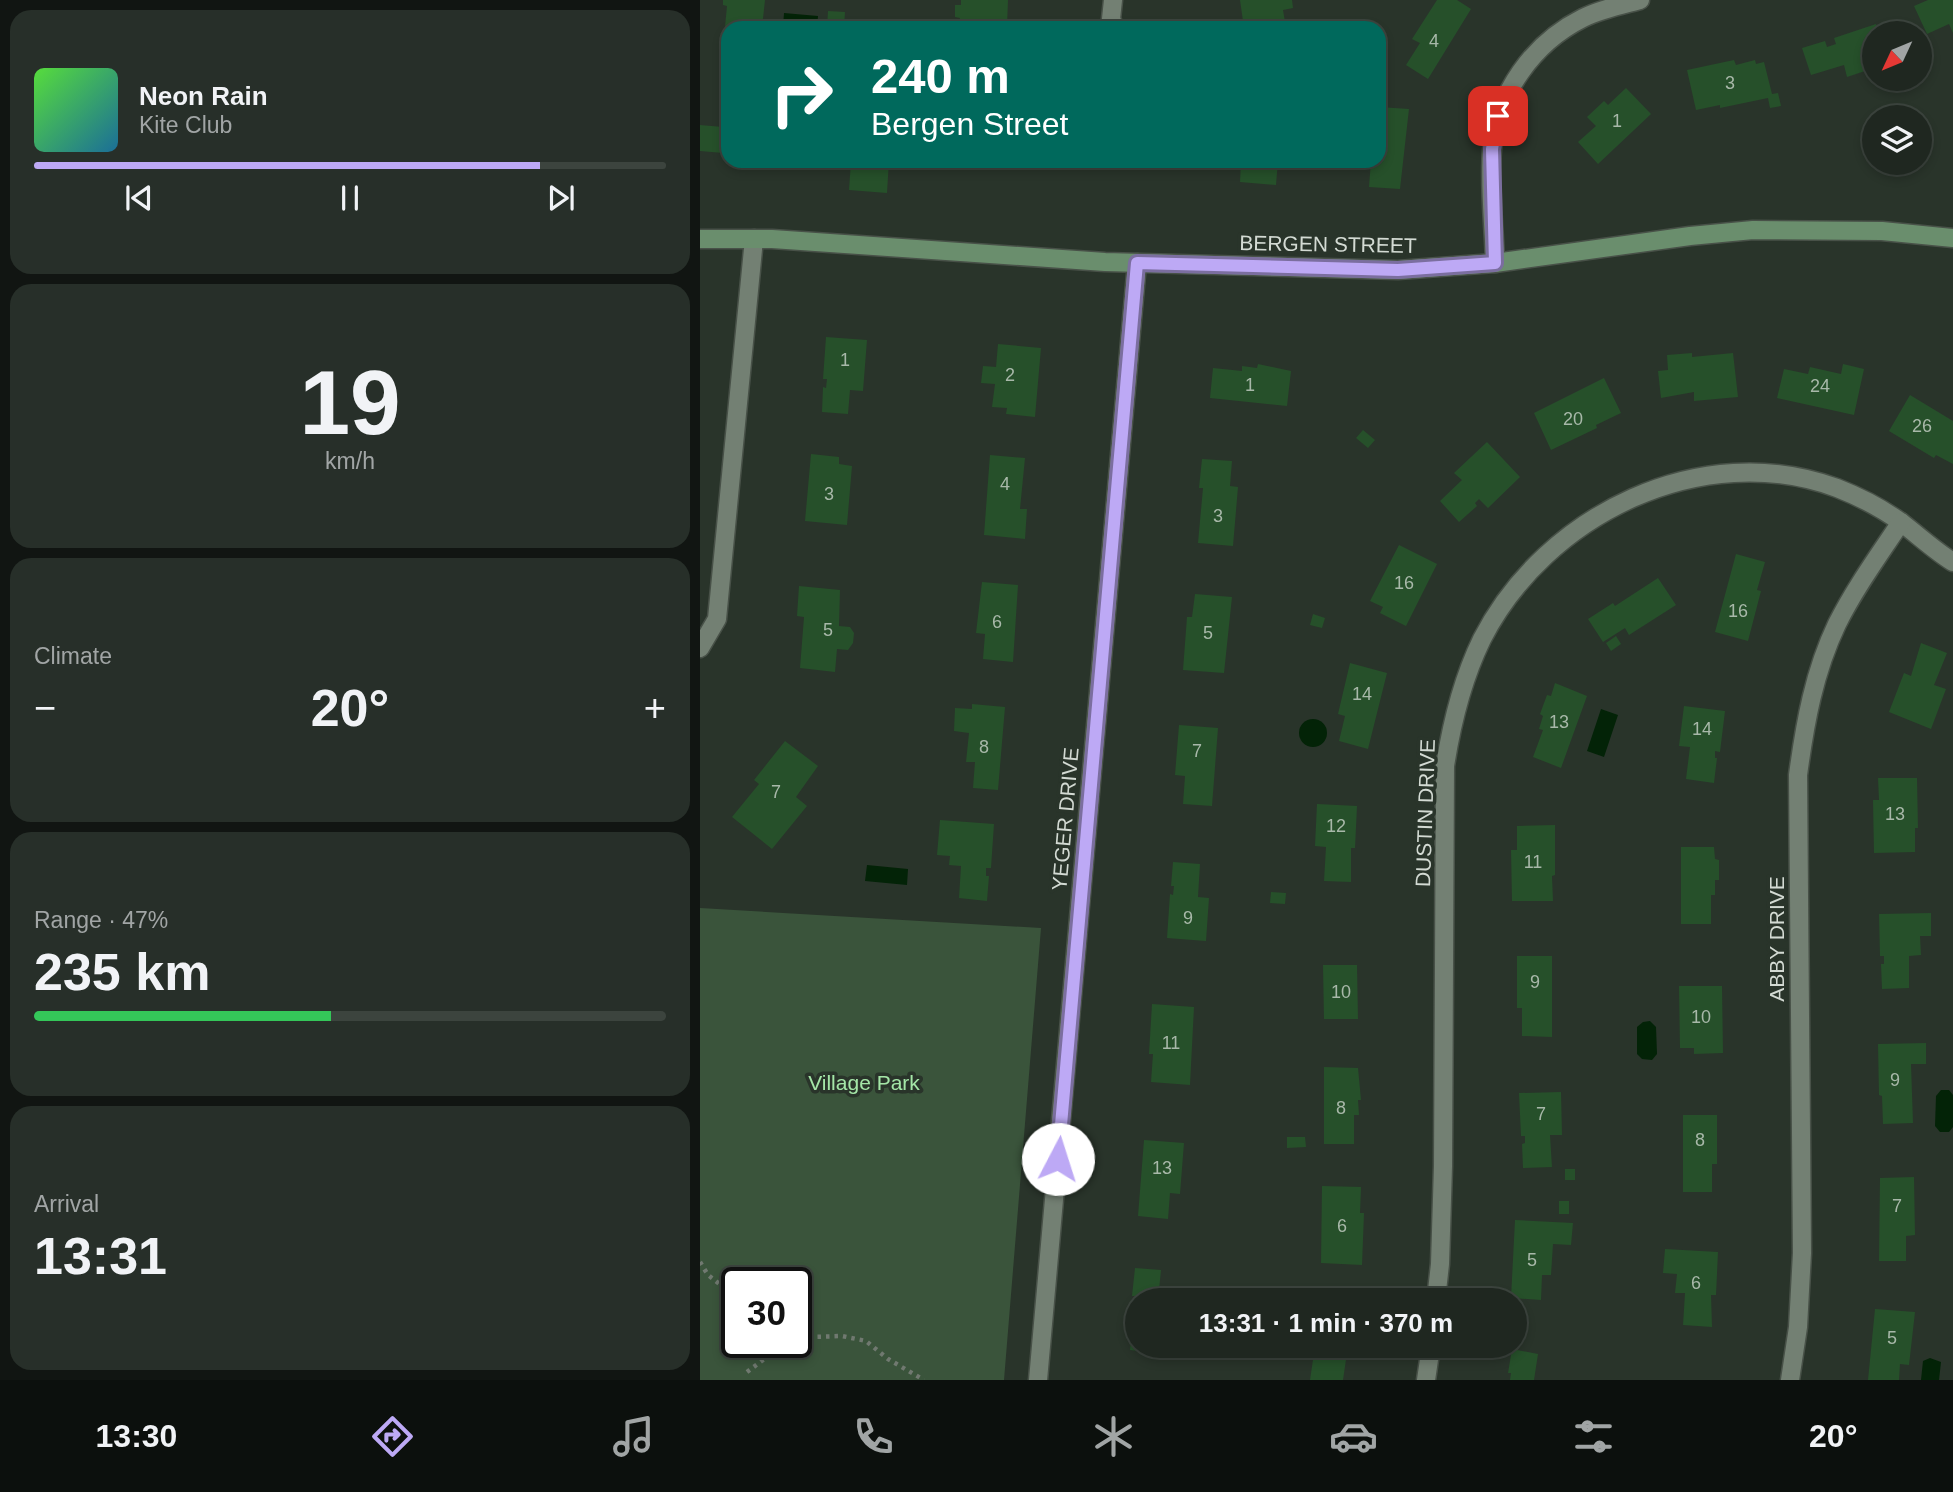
<!DOCTYPE html>
<html lang="en">
<head>
<meta charset="utf-8">
<style>
  body { margin:0; font-family:Arial,sans-serif; background:#272f29; color:#f1f3f6; height:100vh; display:flex; flex-direction:column; font-size:26px; white-space:nowrap }
  * { box-sizing:border-box; margin:0 }
  p { font-size:23px; color:#a1a5a5 }
  .icon { flex:none; width:38px; height:38px; fill:none; stroke:currentColor; stroke-width:2; stroke-linecap:round; stroke-linejoin:round }
  .map { position:relative; flex:1; overflow:hidden }
  .panel { display:flex; flex-direction:column; gap:10px; padding:10px; background:#111512; width:700px }
  .panel>* { flex:none }
  .guide { position:absolute; left:21px; top:21px; width:665px; height:147px; border-radius:21px; box-shadow:0 4px 10px #0003,0 0 0 2px #3c443e; background:#00695c; color:#fff; overflow:hidden }
  .needle { width:46px; rotate:226deg }
  .tools { position:absolute; left:1162px; top:21px; display:grid; gap:14px }
  .tools a { display:grid; place-items:center; width:70px; height:70px; border-radius:50%; background:#1f2720; box-shadow:0 4px 10px #0003,0 0 0 2px #3c443e; font-size:35px }
  .speed { position:absolute; left:21px; top:1267px; display:flex; gap:14px; font-size:35px; font-weight:700; text-align:center }
  .speed>* { display:grid; place-content:center; width:91px; height:91px; border-radius:50%; background:#1f2720; box-shadow:0 4px 10px #0003,0 0 0 2px #3c443e; line-height:1 }
  .speed .limit { border:4px solid #111; border-radius:10px; background:#fff; color:#111 }
  .pin { position:absolute; display:grid; place-items:center; width:60px; height:60px; color:#fff; margin:-30px; border-radius:14px; box-shadow:0 4px 10px #0006 }
  .me { position:absolute; width:77px; margin:-38px; rotate:5deg; stroke-linejoin:round; filter:drop-shadow(0 0 5px #0008) }
  .turn { display:flex; align-items:center; gap:24px; height:147px; padding:0 35px; font-size:32px }
  .turn .icon { width:91px; height:91px; stroke-width:2.5 }
  .turn b { display:block; font-size:49px; line-height:60px }
  .big { font-size:52px; font-weight:800; line-height:1.1 }
  .panel .card { flex:1; display:flex; flex-direction:column; justify-content:center; gap:10px; min-width:0; padding:0 24px; border-radius:21px; background:#272f29 }
  .panel .dial { align-items:center; gap:0 }
  .dial b { font-size:91px; line-height:1 }
  .song { display:flex; align-items:center; gap:21px }
  .cover { width:84px; height:84px; border-radius:10px; background:linear-gradient(135deg,hsl(110 70% 55%),hsl(200 70% 35%)) }
  .played { height:7px; border-radius:4px; background:linear-gradient(90deg,#bda9f5 80%,#3c443e 80%) }
  .keys { display:flex; justify-content:space-around; direction:ltr }
  .heat { display:flex; justify-content:space-between; align-items:center; font-size:38px; direction:ltr }
  .charge { height:10px; border-radius:5px; background:linear-gradient(90deg,#34c759 47%,#3c443e 0) }
  .trip { position:absolute; left:425px; top:1288px; width:402px; height:70px; border-radius:35px; background:#1f2720; box-shadow:0 4px 10px #0003,0 0 0 2px #3c443e; font-weight:800; line-height:70px; text-align:center }
  .menu { display:flex; height:112px; justify-content:space-around; align-items:center; background:#0c100d; color:#a1a5a5 }
  .menu .icon { width:49px; height:49px }
  .menu .selected { color:#bda9f5 }
  .menu b { font-size:32px; color:#f1f3f6 }
  main { display:flex; flex:1; min-height:0 }
  .map>svg:first-child { display:block }
  .green { fill:#3a543b; fill-rule:evenodd }
  .water { fill:#032307 }
  .building { fill:#26502a }
  .lines { fill:none; stroke-linecap:round; stroke-linejoin:round }
  .street-casing { stroke:#485148; stroke-width:21 }
  .secondary-casing { stroke:#485148; stroke-width:21 }
  .path { stroke:#707970; stroke-width:4.5; stroke-dasharray:3.5 5; stroke-linecap:butt }
  .street { stroke:#738073; stroke-width:18 }
  .secondary { stroke:#6a8e6d; stroke-width:18 }
  .route-casing { stroke:#7b6e9f; stroke-width:18 }
  .route { stroke:#bda9f5; stroke-width:12 }
  .labels { text-anchor:middle; dominant-baseline:central; stroke-width:7; stroke-linejoin:round; paint-order:stroke }
  .number-label { font-size:18px; fill:#a8b8a9 }
  .street-label { font-size:21px; fill:#d3dad3; stroke:#29342a }
  .park-label { font-size:21px; fill:#a4e6a7; stroke:#29342a }
</style>
</head>
<body>
<main>
<section class="panel">
<div class="card">
<div class="song"><i class="cover"></i><div><b>Neon Rain</b><p>Kite Club</p></div></div>
<div class="played"></div>
<div class="keys"><svg class="icon" aria-label="previous" viewBox="0 0 24 24"><path d="M18 5L8 12l10 7zM5 5v14"/></svg><svg class="icon" aria-label="pause" viewBox="0 0 24 24"><path d="M8 5v14M16 5v14"/></svg><svg class="icon" aria-label="next" viewBox="0 0 24 24"><path d="M6 5l10 7-10 7zM19 5v14"/></svg></div>
</div>
<div class="card dial"><b>19</b><p>km/h</p></div>
<div class="card"><p>Climate</p>
<div class="heat"><a>−</a><b class="big">20°</b><a>+</a></div>
</div>
<div class="card"><p>Range · 47%</p><b class="big">235 km</b><div class="charge"></div></div>
<div class="card"><p>Arrival</p><b class="big">13:31</b></div>
</section>
<div class="map">
<svg width="1253" height="1380" viewBox="0 0 1253 1380">
  <rect width="100%" height="100%" fill="#29342a"/>
  <path class="green" d="M0 908 341 928 304 1380H0ZM37 1283H96V1342H37Z"/>
  <g class="water">
    <polygon points="84,13 118,16 117,28 83,27"/>
    <polygon points="901,709 918,715 904,757 887,751"/>
    <circle cx="613" cy="733" r="14"/>
    <polygon points="167,865 208,869 207,885 165,881"/>
    <polygon points="950,1021 956,1027 957,1054 952,1060 942,1059 937,1054 937,1027 943,1022"/>
    <polygon points="1241,1090 1249,1090 1253,1095 1253,1127 1249,1132 1240,1132 1235,1126 1236,1096"/>
    <polygon points="1230,1358 1241,1362 1239,1380 1221,1380 1223,1361"/>
  </g>
  <g class="building">
    <polygon points="23,0 65,0 62,28 25,27 27,6 23,5"/>
    <polygon points="261,0 308,0 307,26 300,25 300,28 257,28 260,18 255,17 255,5 261,5"/>
    <polygon points="540,0 592,0 593,8 583,10 586,28 544,28"/>
    <polygon points="737,0 757,0 771,9 728,79 706,65 720,43 712,39"/>
    <polygon points="1228,0 1253,0 1253,33 1249,24 1227,34 1214,6"/>
    <polygon points="128,11 145,12 144,28 127,28"/>
    <polygon points="1176,24 1179,33 1174,33 1174,68 1147,77 1144,65 1111,75 1102,48 1125,41 1127,47 1136,44 1134,38"/>
    <polygon points="1034,60 1036,65 1055,60 1056,64 1064,62 1072,94 1078,93 1081,106 1070,108 1068,98 1020,108 1020,105 996,110 987,70"/>
    <polygon points="926,88 951,114 898,164 878,142 896,126 887,117 904,101 908,105"/>
    <polygon points="26,100 28,100 28,148 23,148 23,153 0,151 0,125 23,127"/>
    <polygon points="679,107 709,109 700,189 669,187 671,161 679,161"/>
    <polygon points="151,161 189,161 187,193 149,190"/>
    <polygon points="269,161 310,161 309,166 269,163"/>
    <polygon points="541,161 578,161 576,185 540,182"/>
    <polygon points="126,337 167,340 163,391 150,390 148,414 122,412 123,387 126,388 127,379 123,379"/>
    <polygon points="298,344 341,348 335,417 306,414 307,408 292,407 295,384 281,383 283,366 296,367"/>
    <polygon points="992,353 992,357 1033,353 1038,397 994,401 994,392 961,398 958,371 968,370 967,355"/>
    <polygon points="558,364 591,371 587,406 510,398 513,368 542,371 542,366 557,368"/>
    <polygon points="1143,364 1164,369 1154,415 1077,398 1084,369 1108,374 1110,367 1141,374"/>
    <polygon points="904,378 921,413 896,425 897,428 851,450 834,413"/>
    <polygon points="1210,395 1253,421 1253,464 1236,455 1234,458 1189,431"/>
    <polygon points="663,430 675,440 668,448 656,438"/>
    <polygon points="787,442 820,477 788,508 779,499 775,503 777,506 759,522 740,501 762,480 754,473"/>
    <polygon points="111,454 139,457 139,464 152,466 147,525 105,521"/>
    <polygon points="290,455 325,458 320,509 327,509 325,539 284,535"/>
    <polygon points="502,459 532,461 530,486 538,487 533,546 498,543 503,488 499,488"/>
    <polygon points="699,545 737,564 706,626 680,613 683,607 670,601"/>
    <polygon points="1036,554 1065,562 1057,590 1061,591 1048,641 1015,632"/>
    <polygon points="958,578 976,605 929,635 925,628 903,642 888,619 913,603 915,606"/>
    <polygon points="282,582 318,585 313,662 283,659 285,634 276,633"/>
    <polygon points="99,586 140,590 139,626 150,627 154,633 153,643 148,650 137,649 135,672 100,668 104,617 97,616"/>
    <polygon points="495,594 532,597 524,673 483,670 487,617 492,617"/>
    <polygon points="613,614 625,618 622,628 610,625"/>
    <polygon points="916,636 921,644 911,651 906,643"/>
    <polygon points="1221,643 1247,653 1234,685 1246,689 1231,729 1189,712 1204,673 1211,676"/>
    <polygon points="650,663 687,673 668,749 639,741 645,716 638,714"/>
    <polygon points="855,683 887,696 861,768 833,757 843,730 839,729 843,716 840,714 847,695 851,696"/>
    <polygon points="272,704 305,707 298,790 273,788 275,762 266,762 269,733 254,731 255,708 272,709"/>
    <polygon points="984,706 1025,711 1020,752 1015,751 1015,758 1017,758 1014,783 986,779 990,747 979,746"/>
    <polygon points="479,725 518,728 512,806 483,804 485,776 475,775"/>
    <polygon points="85,741 118,766 96,797 107,806 72,849 32,817 59,784 54,780"/>
    <polygon points="1178,778 1217,778 1218,828 1215,828 1215,852 1174,853 1173,800 1179,800"/>
    <polygon points="617,804 657,806 655,848 651,848 651,882 624,881 626,847 615,846"/>
    <polygon points="240,820 294,824 291,868 286,868 286,876 289,876 287,901 259,898 261,866 249,865 250,856 237,855"/>
    <polygon points="855,825 855,875 852,876 853,901 812,901 811,850 817,850 817,826"/>
    <polygon points="981,847 1014,847 1015,859 1019,860 1019,880 1015,880 1015,895 1011,895 1011,924 981,924"/>
    <polygon points="473,862 500,864 498,897 509,898 506,941 467,938 470,894 473,895 474,886 471,886"/>
    <polygon points="571,892 586,893 585,904 570,903"/>
    <polygon points="1231,913 1231,936 1220,936 1221,955 1209,956 1209,988 1182,989 1181,964 1184,964 1184,956 1180,956 1179,914"/>
    <polygon points="817,956 852,956 852,1037 822,1036 822,1008 817,1008"/>
    <polygon points="623,965 657,965 658,1019 624,1019"/>
    <polygon points="979,986 1022,986 1023,1053 994,1054 994,1048 980,1048"/>
    <polygon points="452,1004 494,1007 490,1085 451,1082 453,1054 449,1054"/>
    <polygon points="1226,1043 1226,1064 1211,1064 1213,1123 1183,1124 1182,1096 1179,1095 1178,1044"/>
    <polygon points="624,1067 658,1068 661,1100 658,1100 659,1115 654,1115 654,1144 624,1144"/>
    <polygon points="861,1092 862,1135 850,1135 852,1167 823,1168 822,1144 825,1143 825,1136 821,1136 819,1093"/>
    <polygon points="983,1115 1017,1115 1017,1164 1012,1164 1012,1192 983,1192"/>
    <polygon points="587,1137 605,1137 606,1147 587,1148"/>
    <polygon points="444,1140 484,1143 480,1194 470,1193 468,1219 438,1216"/>
    <rect x="865" y="1169" width="10" height="11"/>
    <polygon points="1214,1177 1215,1235 1206,1236 1206,1261 1179,1261 1180,1178"/>
    <polygon points="622,1186 661,1187 660,1213 664,1213 662,1265 621,1263"/>
    <rect x="859" y="1201" width="10" height="13"/>
    <polygon points="815,1220 873,1223 871,1245 853,1244 851,1275 842,1275 841,1300 811,1298"/>
    <polygon points="965,1249 1018,1252 1016,1295 1011,1295 1012,1327 983,1325 985,1293 975,1293 977,1274 963,1273"/>
    <polygon points="435,1268 461,1270 458,1300 438,1300 438,1346 464,1346 463,1354 430,1350 435,1296 432,1296"/>
    <polygon points="1175,1309 1215,1312 1209,1365 1200,1364 1199,1380 1168,1380"/>
    <polygon points="615,1346 648,1346 643,1380 610,1380"/>
    <polygon points="812,1349 838,1354 834,1380 810,1380 811,1373 808,1373"/>
  </g>
  <g class="lines">
    <g class="street-casing">
      <g id="street">
        <polyline points="413,0 411,19 415,28"/>
        <path d="M795 263C794 226 789 187 792 150 797 93 833 43 883 18 901 9 921 5 940 0"/>
        <polyline points="0,648 17,619 54,239"/>
        <path d="M736 1300 740 1264 743 1166 745 766C752 721 762 680 782 639 846 514 1002 438 1137 488 1160 497 1183 509 1202 523 1219 536 1235 551 1253 562"/>
        <polyline points="338,1380 437,263"/>
        <polyline points="726,1380 731,1346"/>
        <path d="M1090 1380 1098 1327 1102 1253 1098 775C1105 723 1114 672 1137 624 1155 588 1179 555 1201 522"/>
      </g>
    </g>
    <g class="secondary-casing">
      <polyline id="secondary" points="0,239 72,239 405,262 698,270 795,263 990,236 1053,230 1182,231 1253,238"/>
    </g>
    <g class="path">
      <polyline points="0,1262 8,1275 37,1298"/>
      <polyline points="96,1331 109,1337 96,1339"/>
      <polyline points="109,1337 142,1336 166,1341 188,1359 224,1380"/>
      <polyline points="47,1372 87,1342"/>
    </g>
    <use href="#street" class="street"/>
    <use href="#secondary" class="secondary"/>
  </g>
  <g class="lines">
    <g class="route-casing">
      <polyline id="route" points="358,1159 437,263 698,270 795,263 792,149 798,116"/>
    </g>
    <use href="#route" class="route"/>
  </g>
  <g class="labels">
    <g class="number-label">
      <text x="734" y="41">4</text>
      <text x="1030" y="83">3</text>
      <text x="917" y="121">1</text>
      <text x="145" y="360">1</text>
      <text x="310" y="375">2</text>
      <text x="550" y="385">1</text>
      <text x="1120" y="386">24</text>
      <text x="873" y="419">20</text>
      <text x="1222" y="426">26</text>
      <text x="305" y="484">4</text>
      <text x="129" y="494">3</text>
      <text x="518" y="516">3</text>
      <text x="704" y="583">16</text>
      <text x="1038" y="611">16</text>
      <text x="297" y="622">6</text>
      <text x="128" y="630">5</text>
      <text x="508" y="633">5</text>
      <text x="662" y="694">14</text>
      <text x="859" y="722">13</text>
      <text x="1002" y="729">14</text>
      <text x="284" y="747">8</text>
      <text x="497" y="751">7</text>
      <text x="76" y="792">7</text>
      <text x="1195" y="814">13</text>
      <text x="636" y="826">12</text>
      <text x="833" y="862">11</text>
      <text x="488" y="918">9</text>
      <text x="835" y="982">9</text>
      <text x="641" y="992">10</text>
      <text x="1001" y="1017">10</text>
      <text x="471" y="1043">11</text>
      <text x="1195" y="1080">9</text>
      <text x="641" y="1108">8</text>
      <text x="841" y="1114">7</text>
      <text x="1000" y="1140">8</text>
      <text x="462" y="1168">13</text>
      <text x="1197" y="1206">7</text>
      <text x="642" y="1226">6</text>
      <text x="832" y="1260">5</text>
      <text x="996" y="1283">6</text>
      <text x="1192" y="1338">5</text>
    </g>
    <g class="street-label">
      <text transform="translate(628 244) rotate(1)">BERGEN STREET</text>
      <text transform="translate(725 813) rotate(-88)">DUSTIN DRIVE</text>
      <text transform="translate(365 819) rotate(-85)">YEGER DRIVE</text>
      <text transform="translate(1076 939) rotate(-90)">ABBY DRIVE</text>
    </g>
    <g class="park-label">
      <text x="164" y="1082">Village Park</text>
    </g>
  </g>
</svg>
<div class="tools">
<a><svg class="needle" viewBox="-14 -14 28 28"><path d="M0-13l5 13h-10z" fill="#e53935"/><path d="M0 13l5-13h-10z" fill="#a1a5a5"/></svg></a>
<a><svg class="icon" aria-label="layers" viewBox="0 0 24 24"><path d="M12 4l9 5-9 5-9-5zM3 14l9 5 9-5"/></svg></a>
</div>
<div class="speed"><div class="limit">30</div></div>
<div class="pin" style="left:798px;top:116px;background:#d93025"><svg class="icon" aria-label="arrive" viewBox="0 0 24 24"><path d="M6 21V4h12l-3 4 3 4H6"/></svg></div>
<svg class="me" style="left:358px;top:1159px" viewBox="-20 -20 40 40"><circle r="19" fill="#fff"/><path d="M0-13L10 11 0 6-10 11z" fill="#bda9f5"/></svg>
<div class="trip">13:31 · 1 min · 370 m</div>
<div class="guide">
<div class="turn"><svg class="icon" aria-label="right" viewBox="0 0 24 24"><path d="M7 20v-9h11M14 6l5 5-5 5"/></svg><div><b>240 m</b>Bergen Street</div></div>
</div>
</div>
</main>
<nav class="menu">
<b>13:30</b>
<svg class="icon selected" aria-label="directions" viewBox="0 0 24 24"><path d="M12 3l9 9-9 9-9-9zM9 14v-3h6M13 9l2 2-2 2"/></svg>
<svg class="icon" aria-label="music" viewBox="0 0 24 24"><path d="M9 18V5l10-2v13"/><circle cx="6" cy="18" r="3"/><circle cx="16" cy="16" r="3"/></svg>
<svg class="icon" aria-label="phone" viewBox="0 0 24 24"><path d="M5 4h4l2 5-3 2q2 4 5 5l2-3 5 2v4C11 20 4 13 5 4z"/></svg>
<svg class="icon" aria-label="climate" viewBox="0 0 24 24"><path d="M12 3v18M4 7l16 10M4 17L20 7"/></svg>
<svg class="icon" aria-label="car" viewBox="0 0 24 24"><path d="M5 17H2v-5l4-1 3-4h7l3 4 3 1v5h-3M9 17h6M6 11h13"/><circle cx="7" cy="17" r="2"/><circle cx="17" cy="17" r="2"/></svg>
<svg class="icon" aria-label="filters" viewBox="0 0 24 24"><path d="M4 7h16M4 17h16"/><circle cx="9" cy="7" r="2"/><circle cx="15" cy="17" r="2"/></svg>
<b>20°</b>
</nav>
</body>
</html>
